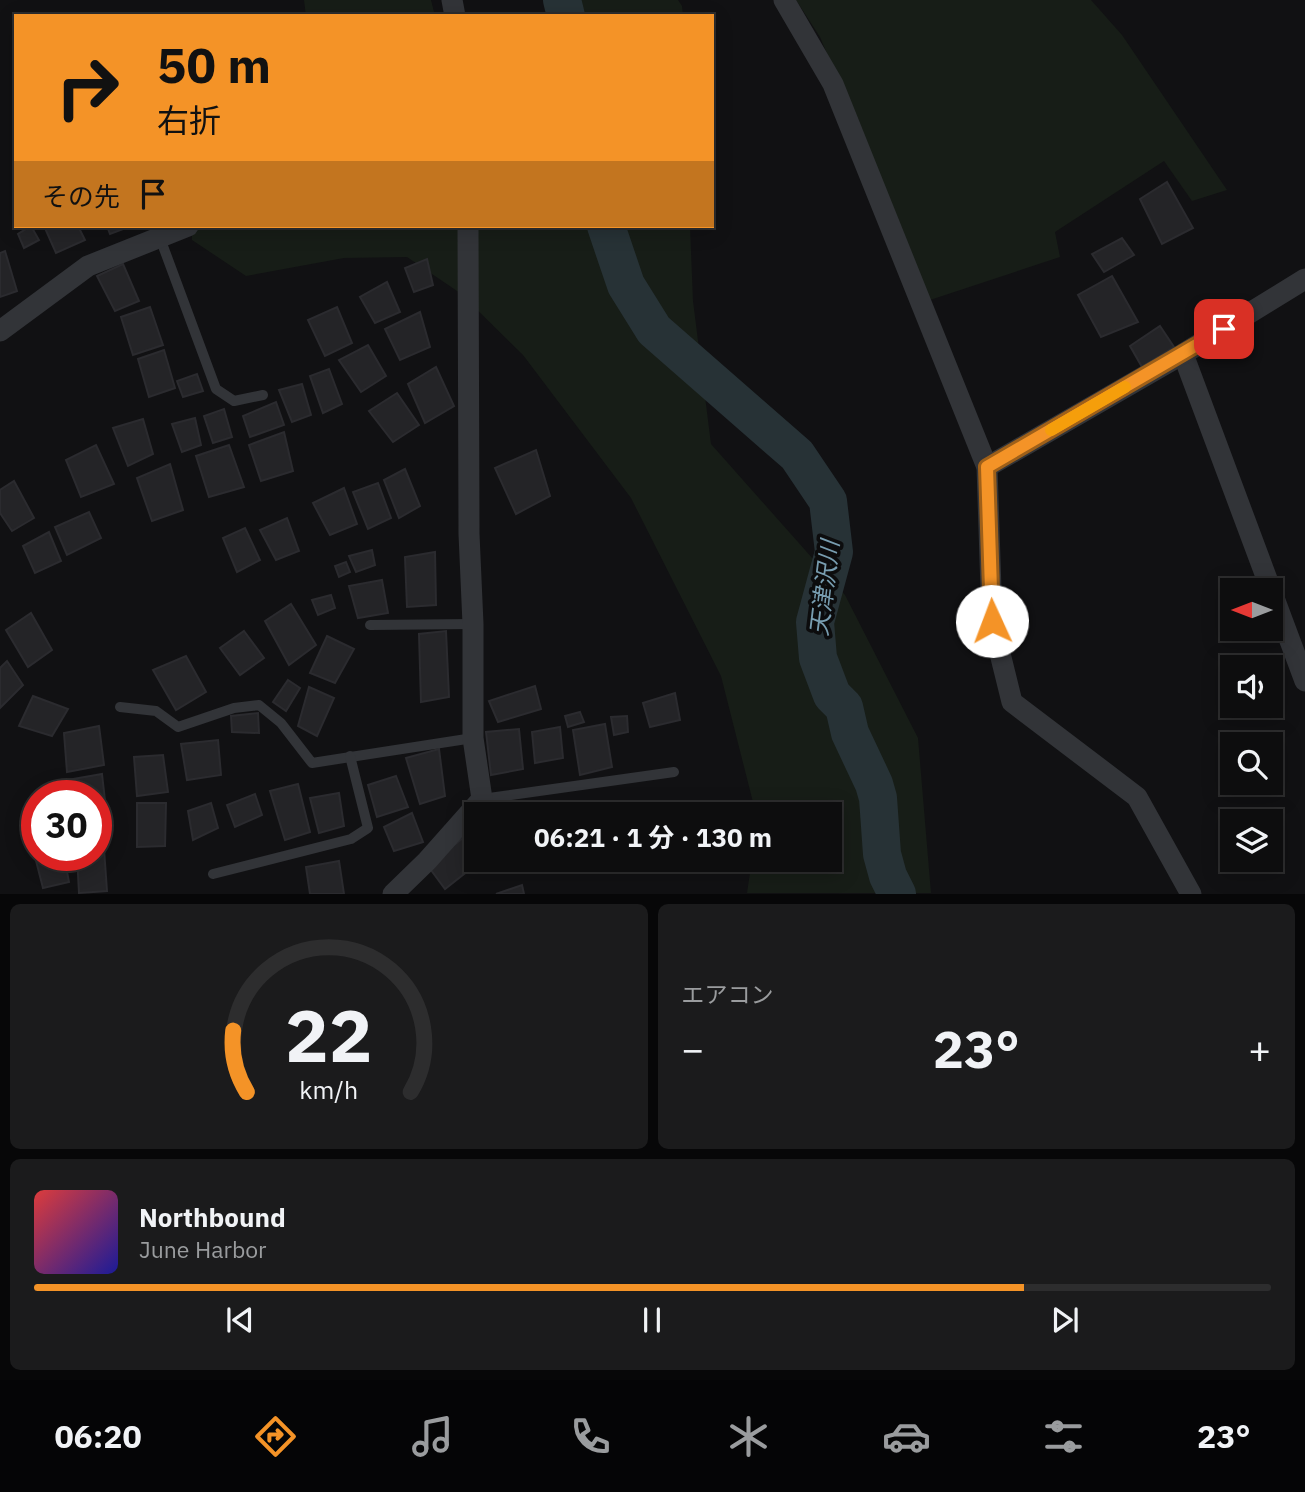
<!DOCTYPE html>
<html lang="ja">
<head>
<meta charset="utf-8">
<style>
  body { margin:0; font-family:"IBM Plex Sans","Noto Sans JP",sans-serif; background:#1b1b1c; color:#f1f3f6; height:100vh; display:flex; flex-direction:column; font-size:26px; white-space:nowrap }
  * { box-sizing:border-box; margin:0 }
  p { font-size:23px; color:#9a9c9e }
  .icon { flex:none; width:38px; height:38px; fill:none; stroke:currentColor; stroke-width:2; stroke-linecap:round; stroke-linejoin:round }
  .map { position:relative; height:894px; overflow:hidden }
  .sheet { display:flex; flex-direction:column; gap:10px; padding:10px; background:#070708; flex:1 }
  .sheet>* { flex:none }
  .banner { position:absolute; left:14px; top:14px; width:700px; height:214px; border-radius:0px; box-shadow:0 4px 18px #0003,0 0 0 2px #2d2d2e; background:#f49327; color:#111; overflow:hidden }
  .needle { width:46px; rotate:270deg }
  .fabs { position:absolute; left:1220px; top:578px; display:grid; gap:14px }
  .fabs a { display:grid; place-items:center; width:63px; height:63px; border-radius:0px; background:#0d0d0e; box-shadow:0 4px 18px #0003,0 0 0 2px #2d2d2e; font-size:35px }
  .speed { position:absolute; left:21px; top:780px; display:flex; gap:14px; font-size:35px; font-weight:700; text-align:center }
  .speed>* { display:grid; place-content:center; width:91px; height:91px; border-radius:50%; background:#0d0d0e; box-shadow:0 4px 18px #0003,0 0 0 2px #2d2d2e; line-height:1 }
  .speed .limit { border:10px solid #d22; background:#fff; color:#111 }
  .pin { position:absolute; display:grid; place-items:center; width:60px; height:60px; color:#fff; margin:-30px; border-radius:14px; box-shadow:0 4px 10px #0006 }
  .me { position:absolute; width:77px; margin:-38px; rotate:358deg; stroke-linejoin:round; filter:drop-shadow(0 0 5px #0008) }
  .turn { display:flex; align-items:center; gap:24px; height:147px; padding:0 28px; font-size:32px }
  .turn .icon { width:91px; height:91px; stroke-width:2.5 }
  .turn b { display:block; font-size:49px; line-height:60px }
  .then { display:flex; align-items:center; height:66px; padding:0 28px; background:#0003; gap:14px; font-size:26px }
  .big { font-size:52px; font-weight:700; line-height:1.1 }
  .sheet .card { flex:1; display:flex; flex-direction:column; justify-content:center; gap:10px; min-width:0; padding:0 24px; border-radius:10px; background:#1b1b1c }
  .sheet .dial { align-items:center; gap:0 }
  .dial svg { height:182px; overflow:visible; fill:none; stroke:#2d2d2e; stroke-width:7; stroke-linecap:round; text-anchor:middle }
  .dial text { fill:#f1f3f6; stroke:none }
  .song { display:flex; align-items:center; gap:21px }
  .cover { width:84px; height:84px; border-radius:10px; background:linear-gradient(135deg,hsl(0 70% 55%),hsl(240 70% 35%)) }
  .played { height:7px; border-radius:4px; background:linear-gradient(90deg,#f49327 80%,#2d2d2e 80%) }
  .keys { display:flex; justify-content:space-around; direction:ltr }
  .heat { display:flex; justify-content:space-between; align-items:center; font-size:38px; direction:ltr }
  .sheet .tiles { flex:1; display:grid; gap:10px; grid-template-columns:1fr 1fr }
  .card:last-child { grid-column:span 2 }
  .trip { position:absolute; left:464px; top:802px; width:378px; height:70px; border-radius:0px; background:#0d0d0e; box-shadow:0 4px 18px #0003,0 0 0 2px #2d2d2e; font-weight:700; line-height:70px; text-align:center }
  .tabs { display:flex; height:112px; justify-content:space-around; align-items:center; background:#050506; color:#9a9c9e }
  .tabs .icon { width:49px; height:49px }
  .tabs .current { color:#f49327 }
  .tabs b { font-size:32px; color:#f1f3f6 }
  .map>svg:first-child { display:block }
  .green { fill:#171d17 }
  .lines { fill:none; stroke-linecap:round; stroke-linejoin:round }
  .river { stroke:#273236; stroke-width:38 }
  .building { fill:#242427; stroke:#2b2b2f; stroke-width:2 }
  .service { stroke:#323438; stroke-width:10 }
  .minor { stroke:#323438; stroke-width:21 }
  .route-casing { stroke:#9f6019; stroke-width:18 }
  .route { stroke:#f49327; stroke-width:12 }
  .slow { stroke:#f59e0b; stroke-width:12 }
  .labels { text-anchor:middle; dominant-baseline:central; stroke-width:7; stroke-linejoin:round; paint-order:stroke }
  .water-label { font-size:24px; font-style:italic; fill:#789db0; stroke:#0c0c0d }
</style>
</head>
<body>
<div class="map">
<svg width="1305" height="894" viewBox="0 0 1305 894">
  <rect width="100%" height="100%" fill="#111113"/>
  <g class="green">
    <polygon points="304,0 431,0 435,16 306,16"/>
    <polygon points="579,0 678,0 682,6 683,16 576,16"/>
    <polygon points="796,0 1091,0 1122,35 1227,190 1192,201 1164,161 1055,232 1060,257 930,300 820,37"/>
    <polygon points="192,226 690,226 693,301 711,444 845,595 918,738 931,893 747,893 752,859 830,859 830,814 756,814 721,676 631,498 523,355 460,293 407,257 344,258 246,276 192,240"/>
  </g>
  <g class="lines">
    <g class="river">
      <polyline points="562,0 566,16"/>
      <polyline points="606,226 626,285 654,330 797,455 828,501 834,552 815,622 818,658 832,695 844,707 850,733 874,784 878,798 882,854 888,876 897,894"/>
    </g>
  </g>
  <g class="building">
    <polygon points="1167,182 1193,228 1162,244 1140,199"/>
    <polygon points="31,226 39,240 24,248 18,234"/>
    <polygon points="44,226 78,226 85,240 56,253"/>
    <polygon points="107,226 131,226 110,234"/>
    <polygon points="1122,238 1134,255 1104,272 1092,254"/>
    <polygon points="5,251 17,291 0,297 0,253"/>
    <polygon points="427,259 433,285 414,292 405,268"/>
    <polygon points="123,264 139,301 115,311 97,276"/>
    <polygon points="1112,276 1138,322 1101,337 1078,295"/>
    <polygon points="387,282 400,312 375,323 360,297"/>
    <polygon points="150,307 163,345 133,355 121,317"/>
    <polygon points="337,307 352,343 325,356 308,320"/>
    <polygon points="420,312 430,347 400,360 385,329"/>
    <polygon points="1160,326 1174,347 1142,367 1130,346"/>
    <polygon points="368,345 386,376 361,392 339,360"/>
    <polygon points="164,350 175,388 149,397 138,359"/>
    <polygon points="436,367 454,406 425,423 408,384"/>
    <polygon points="329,369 342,404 323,413 310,376"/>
    <polygon points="197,374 203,391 183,397 177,381"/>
    <polygon points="302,384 311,415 292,422 279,390"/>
    <polygon points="397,393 419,425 393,442 369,411"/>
    <polygon points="276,402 284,425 250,437 243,416"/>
    <polygon points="224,409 232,437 213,443 204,416"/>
    <polygon points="195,418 201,445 182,452 172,424"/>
    <polygon points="143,419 153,454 128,466 113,428"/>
    <polygon points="284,432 293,471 261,481 249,445"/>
    <polygon points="96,445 114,484 81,497 66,460"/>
    <polygon points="229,445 244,487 209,497 196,456"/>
    <polygon points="536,450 550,496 516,514 495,468"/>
    <polygon points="170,464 183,510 152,521 137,478"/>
    <polygon points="405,469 420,506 399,518 384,480"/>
    <polygon points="14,481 34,518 12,531 0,513 0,490"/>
    <polygon points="378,483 391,518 368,529 353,492"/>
    <polygon points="344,488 357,524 330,535 313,503"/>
    <polygon points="89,512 101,538 67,555 55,527"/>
    <polygon points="287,518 299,551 276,560 260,530"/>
    <polygon points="245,528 260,560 237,572 223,538"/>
    <polygon points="49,532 61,561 35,573 23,546"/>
    <polygon points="372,550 375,565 356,572 349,556"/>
    <polygon points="435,552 436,605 407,607 405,557"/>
    <polygon points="346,562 350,572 339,577 335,566"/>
    <polygon points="382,580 388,613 358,618 349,586"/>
    <polygon points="331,595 335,608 318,615 312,600"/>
    <polygon points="291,604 316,645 289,665 265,621"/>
    <polygon points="31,613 52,650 28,667 6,630"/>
    <polygon points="244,631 264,658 240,675 220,648"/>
    <polygon points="446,631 449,697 421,702 419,634"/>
    <polygon points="327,636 354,649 335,683 310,673"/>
    <polygon points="186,656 206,692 176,710 153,670"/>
    <polygon points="7,661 23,685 0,708 0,668"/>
    <polygon points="288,680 300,688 286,711 273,702"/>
    <polygon points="535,686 541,709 498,722 489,701"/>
    <polygon points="309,687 334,698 317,736 298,726"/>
    <polygon points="675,693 680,720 650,727 643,703"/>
    <polygon points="33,696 68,709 52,736 19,726"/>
    <polygon points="580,712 584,722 568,727 565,716"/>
    <polygon points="258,713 259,733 232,732 231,716"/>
    <polygon points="627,716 628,732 614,735 611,717"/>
    <polygon points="605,724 612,767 580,775 573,730"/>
    <polygon points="99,726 104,765 67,772 64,733"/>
    <polygon points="560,727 563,758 535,763 532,732"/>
    <polygon points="519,729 523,769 491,775 486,732"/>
    <polygon points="218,740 221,775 187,780 181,744"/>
    <polygon points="439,749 445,796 420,804 406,758"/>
    <polygon points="163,755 168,792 137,796 134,757"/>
    <polygon points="102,774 107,818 96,820 96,796 69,796 67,780"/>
    <polygon points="396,776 408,807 377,817 368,785"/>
    <polygon points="298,784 310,832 285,840 270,791"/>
    <polygon points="339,793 344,826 319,833 310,798"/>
    <polygon points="255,794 262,815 235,827 227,805"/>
    <polygon points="137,803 166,803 165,846 137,847"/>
    <polygon points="211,803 218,828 193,840 188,811"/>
    <polygon points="412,813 423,842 394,851 384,827"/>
    <polygon points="96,834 103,834 107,891 79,893 77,856 96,856"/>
    <polygon points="463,838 478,863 445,889 428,866"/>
    <polygon points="37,848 37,856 64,856 69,882 43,888 33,849"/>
    <polygon points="339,861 344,894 310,894 306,867"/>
    <polygon points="522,885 524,894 496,894"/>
  </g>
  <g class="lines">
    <g class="service">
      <polyline points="160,238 216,389 234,401 263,395"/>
      <polyline points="370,625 473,624"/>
      <polyline points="120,707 156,711 178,727 234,708 259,705 281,723 312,763 473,738"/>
      <polyline points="482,799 674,772"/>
      <polyline points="213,874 351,839 368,828 350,756"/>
    </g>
    <g class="minor">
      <polyline points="452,0 455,16"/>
      <polyline points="784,0 833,84 987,467 992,621 1012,702 1137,797 1191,894"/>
      <polyline points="0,331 88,266 188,226"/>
      <polyline points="1183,354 1305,681"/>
      <polyline points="987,467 1183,354 1305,279"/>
      <polyline points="393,894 427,861 482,799 473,738 473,624 469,534 468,226"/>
    </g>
  </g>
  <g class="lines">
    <g class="route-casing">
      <polyline id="route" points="992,621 987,467 1224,329"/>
    </g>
    <use href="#route" class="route"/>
    <polyline class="slow" points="1051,430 1125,387"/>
  </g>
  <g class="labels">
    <g class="water-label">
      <text transform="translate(824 588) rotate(-83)">天津沢川</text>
    </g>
  </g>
</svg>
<div class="fabs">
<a><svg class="needle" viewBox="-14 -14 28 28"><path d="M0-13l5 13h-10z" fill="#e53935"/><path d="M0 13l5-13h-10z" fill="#9a9c9e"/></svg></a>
<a><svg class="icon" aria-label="sound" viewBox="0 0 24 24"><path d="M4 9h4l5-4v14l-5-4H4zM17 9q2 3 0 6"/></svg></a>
<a><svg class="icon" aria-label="search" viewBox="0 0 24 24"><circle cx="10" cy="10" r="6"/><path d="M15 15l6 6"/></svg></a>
<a><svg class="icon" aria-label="layers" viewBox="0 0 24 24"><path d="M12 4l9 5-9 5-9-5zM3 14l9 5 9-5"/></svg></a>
</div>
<div class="speed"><div class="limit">30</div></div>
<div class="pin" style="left:1224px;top:329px;background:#d93025"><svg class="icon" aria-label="arrive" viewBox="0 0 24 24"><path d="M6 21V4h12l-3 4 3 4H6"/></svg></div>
<svg class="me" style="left:992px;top:621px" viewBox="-20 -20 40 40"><circle r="19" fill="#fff"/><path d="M0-13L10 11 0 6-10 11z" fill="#f49327"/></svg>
<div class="trip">06:21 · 1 分 · 130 m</div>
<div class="banner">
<div class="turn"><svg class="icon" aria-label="right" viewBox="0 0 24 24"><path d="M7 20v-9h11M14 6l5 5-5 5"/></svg><div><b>50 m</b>右折</div></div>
<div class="then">その先<svg class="icon" aria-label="arrive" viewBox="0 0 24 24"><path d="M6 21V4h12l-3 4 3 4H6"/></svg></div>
</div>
</div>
<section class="sheet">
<div class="tiles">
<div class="card dial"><svg viewBox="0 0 100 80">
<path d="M14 69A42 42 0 1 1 86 69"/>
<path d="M14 69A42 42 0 0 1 8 42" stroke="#f49327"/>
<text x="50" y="56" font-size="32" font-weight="700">22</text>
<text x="50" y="72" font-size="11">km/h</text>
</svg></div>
<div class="card"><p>エアコン</p>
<div class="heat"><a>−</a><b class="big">23°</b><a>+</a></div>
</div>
<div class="card">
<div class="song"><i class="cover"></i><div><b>Northbound</b><p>June Harbor</p></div></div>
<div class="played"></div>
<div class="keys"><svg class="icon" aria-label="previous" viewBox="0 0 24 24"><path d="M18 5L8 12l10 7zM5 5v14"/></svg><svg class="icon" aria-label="pause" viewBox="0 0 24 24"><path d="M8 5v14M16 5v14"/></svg><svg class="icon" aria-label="next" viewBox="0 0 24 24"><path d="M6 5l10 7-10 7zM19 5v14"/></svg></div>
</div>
</div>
</section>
<nav class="tabs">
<b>06:20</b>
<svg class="icon current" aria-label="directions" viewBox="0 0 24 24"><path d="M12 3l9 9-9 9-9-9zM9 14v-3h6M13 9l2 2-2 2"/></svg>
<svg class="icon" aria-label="music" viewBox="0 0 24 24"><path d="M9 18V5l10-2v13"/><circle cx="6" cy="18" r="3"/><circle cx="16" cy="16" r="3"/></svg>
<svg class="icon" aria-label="phone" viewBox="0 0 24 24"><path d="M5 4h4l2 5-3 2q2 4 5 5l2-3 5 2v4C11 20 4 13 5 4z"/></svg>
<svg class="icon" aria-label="climate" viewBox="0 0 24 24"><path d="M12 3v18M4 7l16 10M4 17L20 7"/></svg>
<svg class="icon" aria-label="car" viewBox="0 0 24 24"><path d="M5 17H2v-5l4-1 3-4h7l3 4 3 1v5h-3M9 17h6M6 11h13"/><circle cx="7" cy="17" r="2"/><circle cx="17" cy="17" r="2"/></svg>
<svg class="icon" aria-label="filters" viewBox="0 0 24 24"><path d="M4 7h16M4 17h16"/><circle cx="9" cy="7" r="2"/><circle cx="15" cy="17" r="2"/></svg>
<b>23°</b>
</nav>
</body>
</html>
